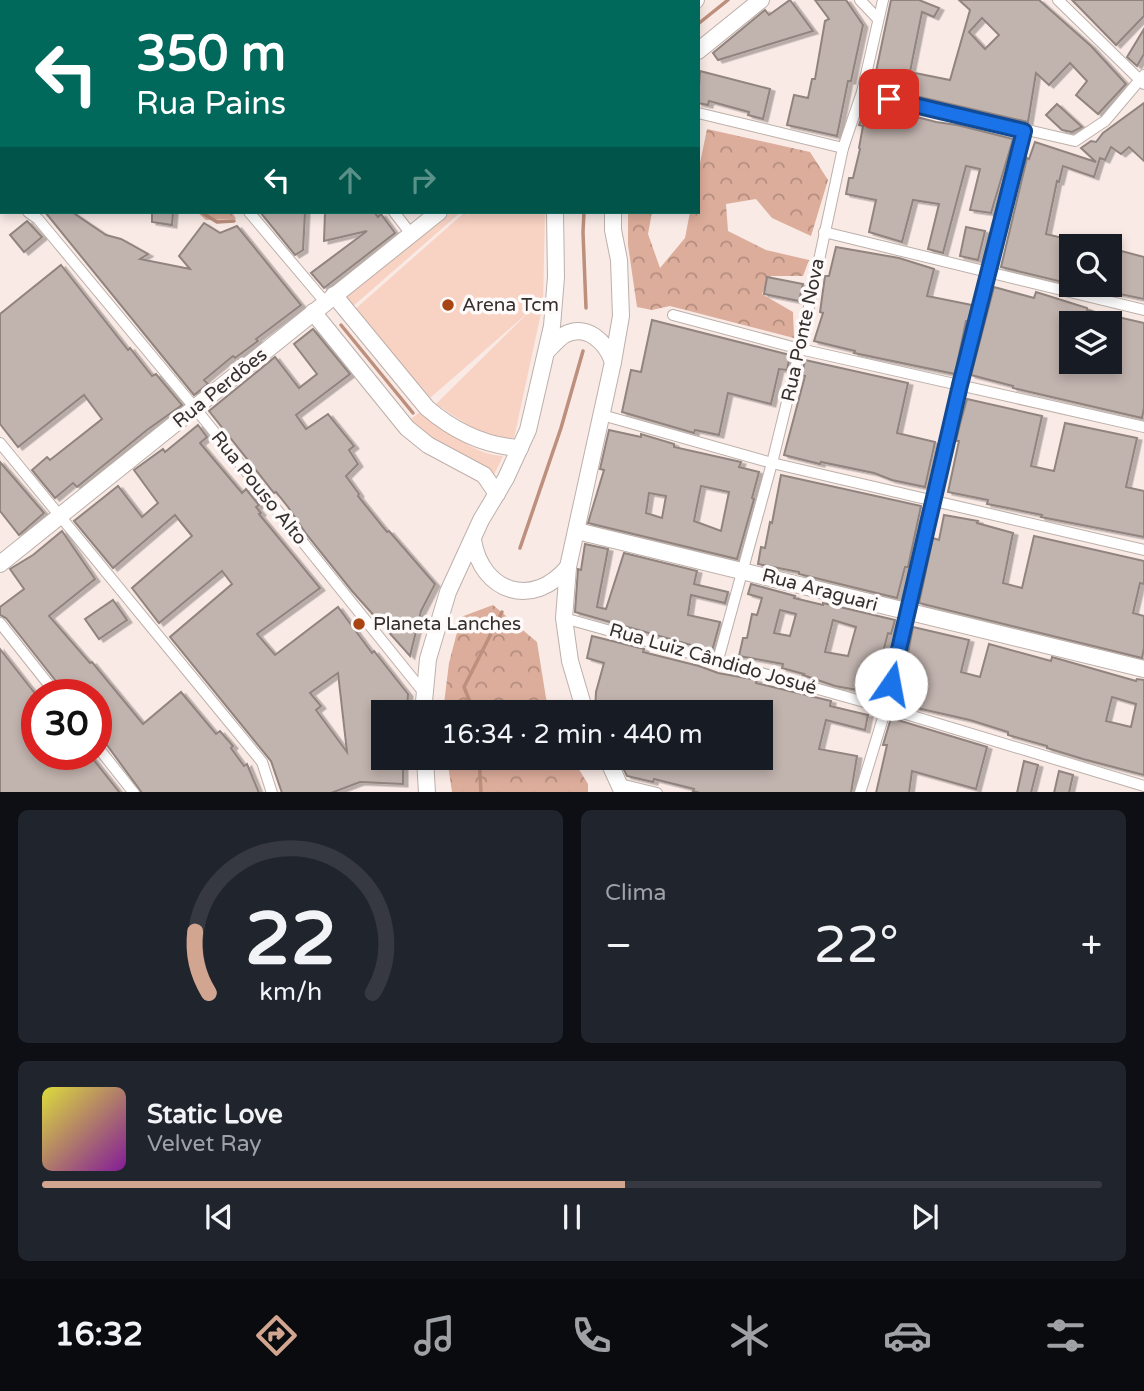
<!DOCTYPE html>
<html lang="pt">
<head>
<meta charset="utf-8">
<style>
  body { margin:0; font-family:"Varela Round",sans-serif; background:#20242c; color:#f1f3f6; height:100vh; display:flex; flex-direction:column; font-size:26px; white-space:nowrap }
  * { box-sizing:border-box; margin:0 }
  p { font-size:23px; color:#9ea1a6 }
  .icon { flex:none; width:38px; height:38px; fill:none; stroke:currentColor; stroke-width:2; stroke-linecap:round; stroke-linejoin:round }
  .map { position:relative; height:792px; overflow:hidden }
  .drawer { display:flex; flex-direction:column; gap:18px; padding:18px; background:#0d0f14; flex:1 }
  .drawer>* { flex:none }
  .hud { position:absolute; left:0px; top:0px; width:700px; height:214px; box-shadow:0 4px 10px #0003; background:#00695c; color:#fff; overflow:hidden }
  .fabs { position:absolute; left:1059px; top:234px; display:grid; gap:14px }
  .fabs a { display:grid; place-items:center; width:63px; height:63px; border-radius:0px; background:#171b24; box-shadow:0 4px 10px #0003; font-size:35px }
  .speed { position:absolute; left:21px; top:679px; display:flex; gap:14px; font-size:35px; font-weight:700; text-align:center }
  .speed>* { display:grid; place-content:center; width:91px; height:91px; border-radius:50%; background:#171b24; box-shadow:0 4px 10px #0003; line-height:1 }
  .speed .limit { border:10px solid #d22; background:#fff; color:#111 }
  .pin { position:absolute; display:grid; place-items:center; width:60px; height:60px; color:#fff; margin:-30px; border-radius:14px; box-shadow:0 4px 10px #0006 }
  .me { position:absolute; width:77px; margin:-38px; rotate:12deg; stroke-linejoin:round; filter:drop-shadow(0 0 5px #0008) }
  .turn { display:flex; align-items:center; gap:24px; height:147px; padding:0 21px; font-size:32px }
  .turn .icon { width:91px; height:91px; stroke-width:2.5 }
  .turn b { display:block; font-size:49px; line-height:60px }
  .lanes { display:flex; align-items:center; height:66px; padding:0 21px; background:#0003; justify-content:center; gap:35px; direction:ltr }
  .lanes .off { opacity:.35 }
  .big { font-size:52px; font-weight:600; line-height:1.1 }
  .drawer .card { flex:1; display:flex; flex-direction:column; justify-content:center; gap:10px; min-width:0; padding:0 24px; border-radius:10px; background:#20242c }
  .drawer .dial { align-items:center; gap:0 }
  .dial svg { height:182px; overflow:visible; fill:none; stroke:#363941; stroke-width:7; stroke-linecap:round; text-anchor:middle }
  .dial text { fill:#f1f3f6; stroke:none }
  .song { display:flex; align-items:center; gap:21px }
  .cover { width:84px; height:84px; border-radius:10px; background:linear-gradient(135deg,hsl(60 70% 55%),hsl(290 70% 35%)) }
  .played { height:7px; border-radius:4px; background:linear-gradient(90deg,#d1a590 55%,#363941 55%) }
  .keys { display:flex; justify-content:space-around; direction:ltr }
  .heat { display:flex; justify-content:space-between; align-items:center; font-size:38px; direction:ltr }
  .drawer .tiles { flex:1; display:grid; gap:18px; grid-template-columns:1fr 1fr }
  .card:last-child { grid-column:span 2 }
  .trip { position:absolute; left:371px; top:700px; width:402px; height:70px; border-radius:0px; background:#171b24; box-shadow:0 4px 10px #0003; font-weight:600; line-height:70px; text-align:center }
  .dock { display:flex; height:112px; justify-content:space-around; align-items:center; background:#090b0e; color:#9ea1a6 }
  .dock .icon { width:49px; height:49px }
  .dock .current { color:#d1a590 }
  .dock b { font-size:32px; color:#f1f3f6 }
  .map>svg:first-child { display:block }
  .green { fill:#f8d2c3 }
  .forest { fill:url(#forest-crowns) }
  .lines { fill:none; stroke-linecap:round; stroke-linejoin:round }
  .stream { stroke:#bd8f7d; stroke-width:3.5 }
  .building { fill:#c1b3ae; stroke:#91847f; stroke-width:2; fill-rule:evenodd; filter:url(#shadow) }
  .street-casing { stroke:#bdb0aa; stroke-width:12 }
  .secondary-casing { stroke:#bdb0aa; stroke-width:18 }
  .street { stroke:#fff; stroke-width:10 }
  .secondary { stroke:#fff; stroke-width:16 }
  .route-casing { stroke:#114b97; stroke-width:18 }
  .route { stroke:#1a73e8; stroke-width:12 }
  .poi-dot { fill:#a94513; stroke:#fdfaf9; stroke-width:2.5 }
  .labels { text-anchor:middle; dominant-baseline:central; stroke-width:7; stroke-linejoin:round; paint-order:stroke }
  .poi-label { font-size:19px; fill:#352f2d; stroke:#fdfaf9; text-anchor:start }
  .street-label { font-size:19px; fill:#352f2d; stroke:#fdfaf9 }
</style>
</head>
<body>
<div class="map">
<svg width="1144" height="793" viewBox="0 0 1144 793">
  <defs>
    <pattern id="forest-crowns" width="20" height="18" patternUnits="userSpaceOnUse" patternTransform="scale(1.75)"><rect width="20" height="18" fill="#ddad9b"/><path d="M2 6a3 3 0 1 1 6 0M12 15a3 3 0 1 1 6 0" fill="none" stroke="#b48d7f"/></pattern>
    <filter id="shadow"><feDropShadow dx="4.5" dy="2.5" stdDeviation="0" flood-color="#0004"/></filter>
  </defs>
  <rect width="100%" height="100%" fill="#f9eae5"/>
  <g class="green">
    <polygon points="452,212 461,212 352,307 343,297"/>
    <polygon points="465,212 471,219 466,212 545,212 543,304 514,438 489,439 436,404 531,310 430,398 353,311"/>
    <path d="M420 412C444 428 473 455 503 456L493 477 429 440 407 422Z"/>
  </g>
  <g class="forest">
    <polygon points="707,129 810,152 828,180 811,236 772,218 756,199 726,204 728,231 766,250 809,260 803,276 771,276 762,294 793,312 794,338 670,306 652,310 637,307 628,245 628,212 652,212 648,234 660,268 685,238 690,212 698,212 698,173"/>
    <polygon points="197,212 232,212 236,219 206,220"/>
    <polygon points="493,605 537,642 546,698 551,712 443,712 449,663 461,617"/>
    <polygon points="447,758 572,758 588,784 588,792 452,792"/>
  </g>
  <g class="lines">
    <g class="stream">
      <polyline points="698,24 728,0"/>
      <polyline points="201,212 217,222 234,221"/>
      <polyline points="584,212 583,232 586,308"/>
      <polyline points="341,325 413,413"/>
      <polyline points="520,548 561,428 583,351"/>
      <polyline points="474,712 464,687 502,612"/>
      <polyline points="479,758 481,793"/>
    </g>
  </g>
  <g class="building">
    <polygon points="790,0 813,31 718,60 713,53 765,10 769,15"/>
    <polygon points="815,0 846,0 863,25 851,81 848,81 837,136 787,125 794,95 808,98 812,79 815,79 825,21 829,19"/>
    <path d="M891 0H919L939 8 934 17 922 12 910 72 950 80 970 10 959 0H1039L1091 46 1126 84 1098 114 1076 95 1087 81 1070 63 1049 85 1036 73 1028 122 873 86ZM982 18 999 35 985 49 969 32Z"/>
    <polygon points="1072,0 1144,0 1144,16 1116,45"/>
    <polygon points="1144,29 1144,54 1137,66 1127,57"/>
    <polygon points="700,71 770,89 763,119 748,115 749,112 709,101 708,105 698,103"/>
    <polygon points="867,103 914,113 913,116 936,122 957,125 1013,139 991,213 970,210 980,169 966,166 943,253 928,249 939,204 913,200 902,242 869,232 876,200 846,194 849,178 853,178 860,149 859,148 863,126 859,125"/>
    <polygon points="1144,103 1144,161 1129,147 1121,154 1111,147 1105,160 1100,158 1094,177 1063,166 1059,182 1057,181 1046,234 1071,240 1071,284 1001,267 1027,158 1029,159 1035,142 1096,162 1081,148 1091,141 1096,142 1103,133"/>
    <polygon points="1057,104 1082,127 1072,132 1062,130 1046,115"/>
    <polygon points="45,212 72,212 106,235 121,239 148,254 140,259 190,269 179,256 204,223 220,233 237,226 301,305 256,339 258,341 235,358 233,356 204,380 208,384 194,395"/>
    <polygon points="152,212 173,212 172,225 152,222"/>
    <polygon points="260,212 305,212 303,250 295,255"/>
    <polygon points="325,212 374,212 378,217 381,214 395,233 324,288 311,273 367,231 324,241"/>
    <polygon points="27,221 42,237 24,252 10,235"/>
    <polygon points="966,227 985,231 978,260 960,256"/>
    <polygon points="836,247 899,258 934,269 927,296 972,305 968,321 966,321 955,374 854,353 855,351 814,341 823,313 820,312 825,276 829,276"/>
    <polygon points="1110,248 1144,257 1144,299 1110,292"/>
    <polygon points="61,265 128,350 130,348 152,376 156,374 182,405 147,430 77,487 73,483 55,498 32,470 47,457 50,460 102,419 84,395 18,447 0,424 0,314"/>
    <polygon points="767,277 803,284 799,301 764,294"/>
    <path d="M994 287 1034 298 1036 292 1087 308V310L1144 323V408L1142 418 1013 388V386L971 375ZM1071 324H1110V362H1071Z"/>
    <polygon points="652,320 790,355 787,370 779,369 771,404 728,393 719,435 695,430 694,433 622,412 631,370 641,372"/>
    <polygon points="313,329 350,374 296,415 306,429 328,414 354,446 349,450 358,464 346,476 359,494 358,496 387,532 389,531 435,584 421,611 410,656 352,591 307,535 288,507 276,492 274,493 209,411 275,357 299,388 317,374 294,344"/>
    <polygon points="805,360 908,383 897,433 935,442 925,487 892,480 874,473 821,462 820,464 784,455 805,376 802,375"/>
    <polygon points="967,399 1042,416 1031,466 1054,471 1065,423 1137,438 1126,487 1144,491 1144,537 1041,517 1042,515 1003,507 987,504 988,500 948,492 959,441 956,441 960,424"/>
    <path d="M198 425 207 437 200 443 242 493 246 489 259 505 256 507 261 513 259 514 320 588 257 634 275 655 338 607 372 653 374 651 408 694 407 712H383V758H403V784L360 782 331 793H282L271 761 170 637 232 584 222 571 159 623 132 588 192 536 175 515 113 568 74 521 118 486 142 517 158 503 134 470 163 449 165 452ZM338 673 347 752 316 710 321 706 310 693Z"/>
    <path d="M609 430 641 437V434L674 444V447L741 462 739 467 759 472 752 498 754 499 737 559 588 523 604 470 600 469ZM701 486 729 492 721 531 694 521ZM649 493 666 496 662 518 646 513Z"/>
    <polygon points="0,462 44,513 19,535 0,511"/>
    <polygon points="781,475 921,506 908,567 905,567 897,598 799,574 799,572 758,564 761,547 765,548 770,522 772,523"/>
    <polygon points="944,515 978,521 977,523 1013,533 1003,583 1022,588 1034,536 1144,561 1144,584 1140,583 1133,613 1144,616 1144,648 1142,658 919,603 933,538 939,540"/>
    <polygon points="62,531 95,579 49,616 90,663 92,662 143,724 181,692 216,734 220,731 233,746 231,748 244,766 247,764 259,793 142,793 96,730 96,695 67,695 6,618 0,615 0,607 24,589 10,569 33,555"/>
    <polygon points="585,544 608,549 597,607 606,609 624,553 697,571 694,584 728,592 725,603 691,595 688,615 720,622 712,651 575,612 578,569 581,570"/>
    <path d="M751 584 795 596 794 598 823 605V603L895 620 891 634 888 633 880 664 888 666 880 697 868 695 869 692 835 686 803 675 804 674 782 668 783 664 739 656 743 638H747L752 614 757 615 762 598 748 594ZM780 610 796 614 790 636 774 633ZM833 620 856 627 848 656 825 652Z"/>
    <polygon points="113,600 127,620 99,639 85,619"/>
    <path d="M913 627 969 640 961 672 980 677 989 644 1051 661 1052 657 1136 681 1137 679 1144 680V775L1083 759 1047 748V746L1008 735V732L970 720 895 703 907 659ZM1112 697 1136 704 1131 727 1106 721Z"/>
    <polygon points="592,636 644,649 643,652 699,666 718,673 757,680 756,683 831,701 830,706 868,715 865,730 826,720 819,749 857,756 851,793 700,793 693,791 694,789 654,779 653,782 627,776 618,758 761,758 761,712 595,712 596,692 604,663 587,658"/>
    <polygon points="0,649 37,696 37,754 89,754 120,793 0,793"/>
    <polygon points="891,718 987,747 976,789 912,771 909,793 876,793 887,745 883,745"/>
    <polygon points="1024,761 1038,765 1031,793 1017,793"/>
    <polygon points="1059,771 1073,775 1069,793 1054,793"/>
  </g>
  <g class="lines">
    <g class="street-casing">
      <g id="street">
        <polyline points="75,0 76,2"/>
        <polyline points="225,0 227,2"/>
        <polyline points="371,0 373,2"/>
        <polyline points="523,0 525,2"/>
        <polyline points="860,0 878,19"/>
        <polyline points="1058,0 1144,84"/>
        <polyline points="197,2 199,0"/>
        <polyline points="862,92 1075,141 1105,121 1144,75"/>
        <polyline points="698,113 843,148"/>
        <polyline points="0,122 2,122"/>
        <polyline points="0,205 2,204"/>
        <polyline points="28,212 38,219 195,408 425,694"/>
        <polyline points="249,212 325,302"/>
        <polyline points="394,212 411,234"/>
        <polyline points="824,232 1144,310"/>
        <polyline points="673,315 800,349 1144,427"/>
        <polyline points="602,415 772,463 1144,550"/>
        <polyline points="0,443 262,762 272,793"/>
        <polyline points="564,618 886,708 1144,786"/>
        <polyline points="0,623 57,695"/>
        <polyline points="718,660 772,463 800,349 843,148 862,92 883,0"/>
        <polyline points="96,745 134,793"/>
        <polyline points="620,784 657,793"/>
        <polyline points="860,793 886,708 960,385 1024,131"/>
      </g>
    </g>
    <g class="secondary-casing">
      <g id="secondary">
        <polyline points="694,2 696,0"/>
        <polyline points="698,51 761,0"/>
        <path d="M334 295 427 408C454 431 485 446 520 448"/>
        <polyline points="313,312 407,428 428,445 484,475 497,494"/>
        <path d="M547 351C552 346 558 339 564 335 587 323 606 342 613 362"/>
        <polyline points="577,531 1144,669"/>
        <path d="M473 540C482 593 533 609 568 567"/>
        <polyline points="0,564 439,212"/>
        <polyline points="423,712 428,659 448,592 481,520 506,478 528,430 552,326 556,277 555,212"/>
        <polyline points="585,712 570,661 564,618 568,567 613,362 621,316 619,260 613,230 613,212"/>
        <polyline points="425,758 427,793"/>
        <polyline points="607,758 623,793"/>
      </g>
    </g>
    <use href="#street" class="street"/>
    <use href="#secondary" class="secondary"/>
  </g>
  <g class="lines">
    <g class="route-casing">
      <polyline id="route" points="889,99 1024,131 960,385 891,684"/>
    </g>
    <use href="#route" class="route"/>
  </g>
  <g class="poi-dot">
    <circle cx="448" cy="305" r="7"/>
    <circle cx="359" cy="624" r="7"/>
  </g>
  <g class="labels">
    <g class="poi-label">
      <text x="462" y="305">Arena Tcm</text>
      <text x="373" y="624">Planeta Lanches</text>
    </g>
    <g class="street-label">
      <text transform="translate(803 330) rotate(-78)">Rua Ponte Nova</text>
      <text transform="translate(220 388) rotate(-39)">Rua Perdões</text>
      <text transform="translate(259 488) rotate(51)">Rua Pouso Alto</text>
      <text transform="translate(820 590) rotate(15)">Rua Araguari</text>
      <text transform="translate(713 659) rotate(16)">Rua Luiz Cândido Josué</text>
    </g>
  </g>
</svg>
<div class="fabs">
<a><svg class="icon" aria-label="search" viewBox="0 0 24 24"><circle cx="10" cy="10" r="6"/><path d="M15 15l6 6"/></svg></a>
<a><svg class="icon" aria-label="layers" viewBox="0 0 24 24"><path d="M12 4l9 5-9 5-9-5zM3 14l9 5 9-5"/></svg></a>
</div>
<div class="speed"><div class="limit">30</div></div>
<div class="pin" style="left:889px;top:99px;background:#d93025"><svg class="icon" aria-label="arrive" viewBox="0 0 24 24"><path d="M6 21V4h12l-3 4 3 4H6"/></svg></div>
<svg class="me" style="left:891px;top:684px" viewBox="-20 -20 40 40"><circle r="19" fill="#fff"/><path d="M0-13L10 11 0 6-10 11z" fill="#1a73e8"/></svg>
<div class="trip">16:34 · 2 min · 440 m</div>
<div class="hud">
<div class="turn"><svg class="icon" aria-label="left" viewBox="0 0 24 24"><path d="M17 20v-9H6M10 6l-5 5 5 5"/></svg><div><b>350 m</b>Rua Pains</div></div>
<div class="lanes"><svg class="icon" aria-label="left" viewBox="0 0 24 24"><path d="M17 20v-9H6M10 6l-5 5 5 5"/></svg><svg class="icon off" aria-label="ahead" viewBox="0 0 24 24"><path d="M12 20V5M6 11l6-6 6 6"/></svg><svg class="icon off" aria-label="right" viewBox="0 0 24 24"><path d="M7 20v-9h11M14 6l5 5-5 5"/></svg></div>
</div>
</div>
<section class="drawer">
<div class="tiles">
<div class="card dial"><svg viewBox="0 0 100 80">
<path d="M14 69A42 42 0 1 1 86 69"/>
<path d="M14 69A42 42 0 0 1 8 42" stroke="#d1a590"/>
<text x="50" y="56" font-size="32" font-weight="700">22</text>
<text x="50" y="72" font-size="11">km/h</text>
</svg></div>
<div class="card"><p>Clima</p>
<div class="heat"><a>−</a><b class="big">22°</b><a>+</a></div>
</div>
<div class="card">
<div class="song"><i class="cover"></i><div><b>Static Love</b><p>Velvet Ray</p></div></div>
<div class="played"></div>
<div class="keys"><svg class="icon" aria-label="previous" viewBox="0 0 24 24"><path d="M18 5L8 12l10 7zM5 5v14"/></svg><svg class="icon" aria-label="pause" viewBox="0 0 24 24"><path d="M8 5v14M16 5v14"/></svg><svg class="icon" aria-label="next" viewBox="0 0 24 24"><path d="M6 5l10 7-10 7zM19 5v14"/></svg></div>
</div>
</div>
</section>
<nav class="dock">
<b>16:32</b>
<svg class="icon current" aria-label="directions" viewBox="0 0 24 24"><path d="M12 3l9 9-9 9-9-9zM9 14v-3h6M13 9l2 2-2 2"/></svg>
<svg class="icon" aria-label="music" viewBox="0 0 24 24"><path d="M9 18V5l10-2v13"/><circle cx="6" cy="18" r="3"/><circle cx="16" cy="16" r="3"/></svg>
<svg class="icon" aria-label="phone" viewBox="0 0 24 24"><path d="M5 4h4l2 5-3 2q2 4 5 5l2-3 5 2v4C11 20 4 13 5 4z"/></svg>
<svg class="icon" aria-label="climate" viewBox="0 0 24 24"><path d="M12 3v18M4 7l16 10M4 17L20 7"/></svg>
<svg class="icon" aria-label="car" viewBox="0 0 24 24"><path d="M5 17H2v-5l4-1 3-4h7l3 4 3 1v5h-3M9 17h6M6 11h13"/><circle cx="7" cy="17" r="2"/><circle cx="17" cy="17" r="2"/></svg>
<svg class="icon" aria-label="filters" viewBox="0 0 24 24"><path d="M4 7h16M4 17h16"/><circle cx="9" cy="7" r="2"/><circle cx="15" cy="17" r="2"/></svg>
</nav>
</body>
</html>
